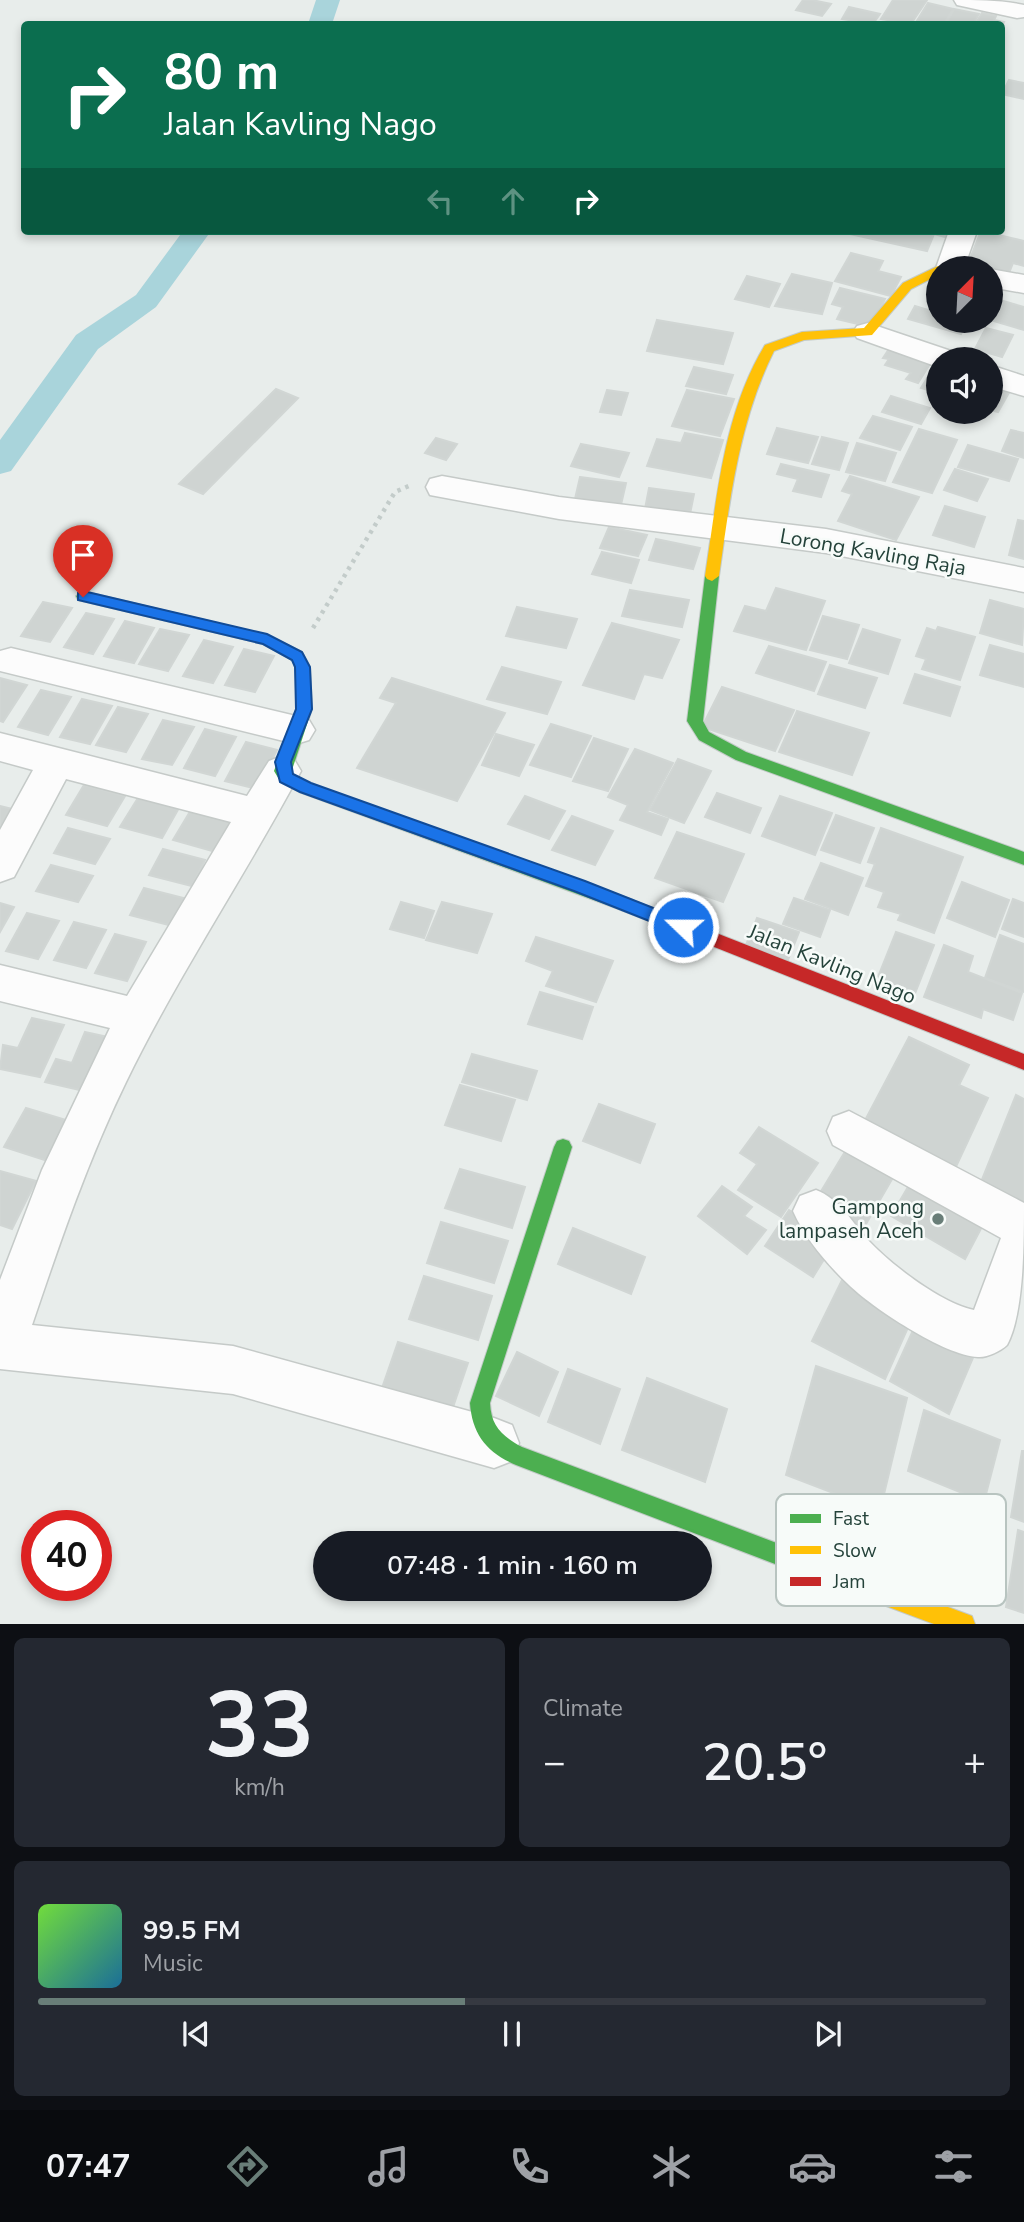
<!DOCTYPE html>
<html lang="en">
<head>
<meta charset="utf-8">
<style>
  body { margin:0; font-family:"Nunito Sans",sans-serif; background:#242831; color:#f1f3f6; height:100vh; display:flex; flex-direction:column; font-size:26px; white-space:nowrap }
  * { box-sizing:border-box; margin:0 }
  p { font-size:23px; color:#9ea1a6 }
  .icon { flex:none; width:38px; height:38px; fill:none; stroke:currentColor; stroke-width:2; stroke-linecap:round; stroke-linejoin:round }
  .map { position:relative; height:1624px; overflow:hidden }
  .drawer { display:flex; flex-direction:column; gap:14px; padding:14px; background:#0d0f14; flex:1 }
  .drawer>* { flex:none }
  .top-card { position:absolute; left:21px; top:21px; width:984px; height:214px; border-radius:7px; box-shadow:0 4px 10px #0003; background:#0b6e4f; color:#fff; overflow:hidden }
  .needle { width:46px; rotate:24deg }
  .fabs { position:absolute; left:926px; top:256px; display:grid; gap:14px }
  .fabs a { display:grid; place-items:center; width:77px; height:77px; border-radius:50%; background:#171b24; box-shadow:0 4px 10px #0003; font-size:35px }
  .speed { position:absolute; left:21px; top:1510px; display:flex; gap:14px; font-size:35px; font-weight:700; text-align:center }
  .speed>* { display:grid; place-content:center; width:91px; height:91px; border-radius:50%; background:#171b24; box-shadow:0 4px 10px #0003; line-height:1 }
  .speed .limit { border:10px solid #d22; background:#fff; color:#111 }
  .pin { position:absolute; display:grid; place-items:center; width:60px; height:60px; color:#fff; margin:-72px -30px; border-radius:50% 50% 50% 0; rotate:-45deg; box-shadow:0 0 7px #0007 }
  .pin .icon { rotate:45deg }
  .me { position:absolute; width:77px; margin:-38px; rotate:292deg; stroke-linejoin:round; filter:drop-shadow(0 0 5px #0008) }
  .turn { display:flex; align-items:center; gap:24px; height:147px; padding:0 28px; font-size:32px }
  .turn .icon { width:91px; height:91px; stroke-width:2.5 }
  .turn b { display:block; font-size:49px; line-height:60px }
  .lanes { display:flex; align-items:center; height:66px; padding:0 28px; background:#0003; justify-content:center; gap:35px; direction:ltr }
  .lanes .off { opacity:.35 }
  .big { font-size:52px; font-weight:600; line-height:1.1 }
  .drawer .widget { flex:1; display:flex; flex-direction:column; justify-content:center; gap:10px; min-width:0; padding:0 24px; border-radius:10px; background:#242831 }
  .drawer .dial { align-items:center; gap:0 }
  .dial b { font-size:91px; line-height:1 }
  .song { display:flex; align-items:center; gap:21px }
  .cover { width:84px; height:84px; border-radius:10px; background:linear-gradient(135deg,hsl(100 70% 55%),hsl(200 70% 35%)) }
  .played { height:7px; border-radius:4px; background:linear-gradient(90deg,#697e78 45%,#363941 45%) }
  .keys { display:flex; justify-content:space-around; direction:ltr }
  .heat { display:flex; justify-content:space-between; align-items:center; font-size:38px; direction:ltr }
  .drawer .tiles { flex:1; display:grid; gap:14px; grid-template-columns:1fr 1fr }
  .widget:last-child { grid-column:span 2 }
  .trip { position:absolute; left:313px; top:1531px; width:399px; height:70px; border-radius:35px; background:#171b24; box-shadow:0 4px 10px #0003; font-weight:600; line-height:70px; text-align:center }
  .dock { display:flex; height:112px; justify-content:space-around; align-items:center; background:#090b0e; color:#9ea1a6 }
  .dock .icon { width:49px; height:49px }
  .dock .active { color:#697e78 }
  .dock b { font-size:32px; color:#f1f3f6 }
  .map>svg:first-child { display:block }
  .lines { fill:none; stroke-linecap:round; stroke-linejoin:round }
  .canal { fill:#a9d4db; fill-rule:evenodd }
  .building { fill:#cfd4d2; stroke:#d1d6d4; stroke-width:2 }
  .street-casing { stroke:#c5cac8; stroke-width:3 }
  .fast-casing { stroke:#c3cbc8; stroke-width:2 }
  .slow-casing { stroke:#c3cbc8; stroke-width:2 }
  .jam-casing { stroke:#c3cbc8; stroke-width:2 }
  .path { stroke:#c3ccca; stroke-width:4.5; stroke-dasharray:3.5 5; stroke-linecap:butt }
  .street { fill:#fcfcfc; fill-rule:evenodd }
  .fast { fill:#4caf50; fill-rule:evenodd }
  .slow { fill:#ffc107; fill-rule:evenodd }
  .jam { fill:#c62828; fill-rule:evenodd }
  .route { fill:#1a73e8; stroke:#114b97; stroke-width:2 }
  .poi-dot { fill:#697e78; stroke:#f7fbf9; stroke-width:2.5 }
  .labels { text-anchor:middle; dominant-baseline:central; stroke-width:5; stroke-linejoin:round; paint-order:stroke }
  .street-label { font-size:21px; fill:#24423a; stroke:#f7fbf9 }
  .poi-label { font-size:21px; fill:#24423a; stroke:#f7fbf9; text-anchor:end }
  .key { fill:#f7fbf9; stroke:#b8c4c0; stroke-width:2 }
  .key-label { font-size:19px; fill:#24423a }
</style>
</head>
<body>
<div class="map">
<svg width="1024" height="1624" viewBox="0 0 1024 1624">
  <rect width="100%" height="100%" fill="#e8edeb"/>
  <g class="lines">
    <g class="canal">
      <polygon points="316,0 340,0 332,24 308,24"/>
      <polygon points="183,231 211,231 156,307 98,349 11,471 0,474 0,440 76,335 136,295"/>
    </g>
  </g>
  <g class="building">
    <polygon points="803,0 812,0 831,4 822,16 796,10"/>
    <polygon points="893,0 927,0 911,24 881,19"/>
    <polygon points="928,3 953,9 944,24 915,24"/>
    <polygon points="849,7 880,14 873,24 842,19"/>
    <polygon points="954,9 979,14 973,24 946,24"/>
    <polygon points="982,13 996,16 994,20 1004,22 1001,28 1001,24 975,24"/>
    <polygon points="1009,80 1024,83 1024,99 1002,94"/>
    <polygon points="851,231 947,231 945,237 934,234 927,251 850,234"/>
    <polygon points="981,231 1024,241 1024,266 1013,263 1009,273 968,264"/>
    <polygon points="851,253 883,261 878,271 901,277 891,296 835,281"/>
    <polygon points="792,274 832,283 822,314 775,306"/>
    <polygon points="747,276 780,284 769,307 735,299"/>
    <polygon points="840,288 885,299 871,327 837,319 843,307 832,304"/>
    <polygon points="1000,300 1024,307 1024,330 990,320"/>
    <polygon points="915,306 938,313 938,320 968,321 961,334 908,319"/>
    <polygon points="657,320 733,333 723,364 647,351"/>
    <polygon points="986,328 1013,335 1002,357 975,349"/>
    <polygon points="891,346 933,359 918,383 906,379 911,373 885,365 889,359 883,358"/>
    <polygon points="694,367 733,375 726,394 686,386"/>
    <polygon points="934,367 938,368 938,393 921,388"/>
    <polygon points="990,383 1011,389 998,412 990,410"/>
    <polygon points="276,389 298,398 203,494 179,484"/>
    <polygon points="607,390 628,393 621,415 600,412"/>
    <polygon points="687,390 734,399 720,436 672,426"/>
    <polygon points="891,396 930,408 921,424 882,412"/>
    <polygon points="873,416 912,427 900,450 860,438"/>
    <polygon points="777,428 818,437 808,463 767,454"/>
    <polygon points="919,429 957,440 932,493 893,482"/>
    <polygon points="1011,430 1024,433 1024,458 1002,451"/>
    <polygon points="685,433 723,440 711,478 647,466 657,439 681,443"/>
    <polygon points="822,437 848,443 839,470 812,464"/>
    <polygon points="436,438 457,444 446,460 425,453"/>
    <polygon points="857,443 896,453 885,481 846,472"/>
    <polygon points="581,444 629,453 619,477 571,466"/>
    <polygon points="968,445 1018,459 1009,481 958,467"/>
    <polygon points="781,464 829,475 821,497 793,491 798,479 777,474"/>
    <polygon points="955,469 988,479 977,501 944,490"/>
    <polygon points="850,476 919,497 896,540 838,521 852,494 842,491"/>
    <polygon points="580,477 626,483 621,505 575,499"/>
    <polygon points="649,488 694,494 690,514 645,509"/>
    <polygon points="945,506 985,517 974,547 933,535"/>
    <polygon points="1018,520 1024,521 1024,559 1009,555"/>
    <polygon points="609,527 647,535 638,556 600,548"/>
    <polygon points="656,539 700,548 693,569 649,560"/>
    <polygon points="602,552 639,560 631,583 592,574"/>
    <polygon points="776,588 825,601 806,650 734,631 745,606 766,611"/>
    <polygon points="630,590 689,600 682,627 622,616"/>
    <polygon points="990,600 1024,609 1022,645 980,633"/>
    <polygon points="43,602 72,608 50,642 21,636"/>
    <polygon points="517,607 577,619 566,648 506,636"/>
    <polygon points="86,613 114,619 93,654 64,647"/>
    <polygon points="823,616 859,625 847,659 810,650"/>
    <polygon points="125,621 154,628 134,663 104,656"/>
    <polygon points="612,623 679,640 662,678 644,674 634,699 583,685"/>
    <polygon points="938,627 975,637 960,680 922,669 926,659 916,656 927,628 936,631"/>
    <polygon points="160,629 189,635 168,671 139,664"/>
    <polygon points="863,629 900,640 888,674 849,663"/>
    <polygon points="204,640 233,647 213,683 183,676"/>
    <polygon points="990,645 1024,654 1024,687 980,675"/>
    <polygon points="769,646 826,662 814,691 756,673"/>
    <polygon points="244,649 274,656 255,692 225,685"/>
    <polygon points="830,665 877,678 865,708 818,694"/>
    <polygon points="502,667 561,682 547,714 487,699"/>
    <polygon points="915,674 960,687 950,716 904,703"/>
    <polygon points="0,678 27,685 3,722 0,721"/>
    <polygon points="392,678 505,713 457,801 357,768 396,703 380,698"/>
    <polygon points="722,687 794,710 775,751 702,727"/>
    <polygon points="41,690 71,697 48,735 18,727"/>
    <polygon points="82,699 112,706 90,744 60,737"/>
    <polygon points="118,707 148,714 126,752 96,745"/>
    <polygon points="797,711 869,733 852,775 779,752"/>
    <polygon points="163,720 194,727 172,765 142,759"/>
    <polygon points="551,724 591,736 571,777 530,765"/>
    <polygon points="205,729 236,737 215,776 184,768"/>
    <polygon points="496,734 534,745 519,776 482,765"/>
    <polygon points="594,738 628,749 608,791 573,781"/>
    <polygon points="246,742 277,750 257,789 225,781"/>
    <polygon points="635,749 673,763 647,812 668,819 661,835 620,820 628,805 608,797"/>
    <polygon points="678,759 711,771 684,823 650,810"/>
    <polygon points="84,785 125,796 107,826 66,815"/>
    <polygon points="717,793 761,808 750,833 705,817"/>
    <polygon points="525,796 565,811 549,839 508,824"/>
    <polygon points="780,796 832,813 815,855 762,836"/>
    <polygon points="138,798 179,808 162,838 120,827"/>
    <polygon points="0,806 16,810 0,835"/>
    <polygon points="191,810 232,821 216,852 173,840"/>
    <polygon points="836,815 874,828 860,863 821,850"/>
    <polygon points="572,816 613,831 595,865 552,850"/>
    <polygon points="68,828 110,839 95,864 54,853"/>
    <polygon points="881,828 963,857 934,933 898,920 901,914 878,907 884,892 866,886 875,864 868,862"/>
    <polygon points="677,832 744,854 723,902 655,878"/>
    <polygon points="163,849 205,860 192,886 149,875"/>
    <polygon points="821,863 863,878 848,915 805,899"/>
    <polygon points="51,865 93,876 78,902 36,891"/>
    <polygon points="962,882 1009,900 995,937 947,918"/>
    <polygon points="144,888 187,899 173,926 130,915"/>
    <polygon points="794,898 830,910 820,937 783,924"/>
    <polygon points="1013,899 1024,903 1024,937 1002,929"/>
    <polygon points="401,902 434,911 424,938 390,929"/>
    <polygon points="442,902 492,914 477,953 426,940"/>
    <polygon points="0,903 14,907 0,932"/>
    <polygon points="27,913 59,921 38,959 6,951"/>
    <polygon points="757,918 799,932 788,960 746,945"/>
    <polygon points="74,922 106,930 86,968 54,960"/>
    <polygon points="896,932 934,945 914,996 876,982"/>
    <polygon points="115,934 146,942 127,981 95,973"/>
    <polygon points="1000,935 1024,944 1024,992 985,978"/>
    <polygon points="536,937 613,961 596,1002 546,986 553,971 526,961"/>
    <polygon points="944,945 973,956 968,972 1022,993 1013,1020 983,1009 981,1018 924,997"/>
    <polygon points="540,992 593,1007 582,1039 528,1024"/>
    <polygon points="32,1018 64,1025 40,1077 0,1069 3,1045 18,1048"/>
    <polygon points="85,1032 117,1039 93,1093 45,1082 56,1059 72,1063"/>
    <polygon points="909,1037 969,1065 959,1085 988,1098 954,1171 862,1126"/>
    <polygon points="472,1054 537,1071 527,1100 462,1082"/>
    <polygon points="460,1085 515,1100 501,1141 445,1125"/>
    <polygon points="1016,1095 1024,1099 1024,1207 979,1187"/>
    <polygon points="599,1104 655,1124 640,1163 583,1141"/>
    <polygon points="26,1108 73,1122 51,1162 4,1147"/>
    <polygon points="759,1127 818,1163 781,1217 738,1190 757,1164 740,1153"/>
    <polygon points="852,1140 899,1167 862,1231 814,1203"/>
    <polygon points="460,1169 525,1187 512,1228 445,1208"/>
    <polygon points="0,1171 36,1181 12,1229 0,1225"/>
    <polygon points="912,1180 985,1221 965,1259 891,1216"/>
    <polygon points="722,1186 752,1207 744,1216 766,1230 747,1254 698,1216"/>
    <polygon points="789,1210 836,1240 813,1277 765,1246"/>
    <polygon points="441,1222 508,1241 494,1283 427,1263"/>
    <polygon points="573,1228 645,1257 631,1294 558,1264"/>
    <polygon points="424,1276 492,1296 478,1340 409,1319"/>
    <polygon points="843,1278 914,1314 885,1379 812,1341"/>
    <polygon points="920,1315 978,1346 949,1414 890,1381"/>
    <polygon points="398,1342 468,1363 452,1410 382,1388"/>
    <polygon points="517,1352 558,1372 539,1416 496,1396"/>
    <polygon points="816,1366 907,1398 880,1511 786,1475"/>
    <polygon points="568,1369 620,1389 600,1444 548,1422"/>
    <polygon points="647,1378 727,1409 705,1482 622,1450"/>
    <polygon points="924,1410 1000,1440 984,1502 908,1471"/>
    <polygon points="1022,1451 1024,1451 1024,1522 1011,1517"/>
    <polygon points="1018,1530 1024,1532 1024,1613 1006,1607"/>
  </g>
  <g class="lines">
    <g class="street-casing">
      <g id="street">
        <path d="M954 0C978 0 1000 0 1024 5V17L1017 18 957 5Z"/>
        <polygon points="949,231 977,231 964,268 938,268 938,271 936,268"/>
        <polygon points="990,269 1024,275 1024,293 990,287"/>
        <polygon points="868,323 954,352 958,359 938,359 938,367 857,338 853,332 857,326"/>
        <polygon points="990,365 1024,376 1024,396 990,386"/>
        <polygon points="442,476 559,497 826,529 1024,568 1024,592 826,553 559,519 430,495 426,487 430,479"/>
        <polygon points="11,648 296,716 309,720 315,730 309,740 296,744 0,671 0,651"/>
        <path d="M0 733 247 796 269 761 282 756 295 761 301 771C245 876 178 975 126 1082 88 1160 60 1242 32 1325L233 1346 494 1418 512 1425 519 1443 512 1461 494 1468 233 1394 0 1369V1280L42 1170 110 1028 0 1001V965L127 996 231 822 66 779 14 877 0 882V830L33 770 0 761Z"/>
        <path d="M849 1111 1024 1203C1024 1242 1024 1314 1007 1345 1001 1351 986 1358 978 1357 945 1356 871 1307 848 1284 826 1263 805 1238 793 1211L800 1196 816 1190C839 1199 850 1219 866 1238 889 1263 940 1303 974 1310L1001 1238 833 1145 827 1131 833 1117Z"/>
      </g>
    </g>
    <g class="fast-casing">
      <g id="fast">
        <polygon points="712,571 719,576 703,721 709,732 746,752 1024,852 1024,865 736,760 699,740 687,721 705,576"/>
        <polygon points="83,591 267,635 302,652 310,667 312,709 291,773 311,784 633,900 635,905 633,910 627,912 621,910 299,792 280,781 274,771 296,709 296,667 292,660 263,644 78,600 76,596"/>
        <path d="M563 1139 569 1141 572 1147 490 1403C491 1426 502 1436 522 1447L830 1563 833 1571 830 1579 822 1582 516 1465C487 1453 472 1434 470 1403L554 1147 557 1141Z"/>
      </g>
    </g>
    <g class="slow-casing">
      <g id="slow">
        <path d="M938 266 942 268H938V275L911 289 872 335 804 340 774 351C739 421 730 499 719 576L712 581 707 579 705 576C717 499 723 414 765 345L802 332 864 328 903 283Z"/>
        <polygon points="822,1560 964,1613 972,1616 975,1624 934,1624 814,1579 811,1571 814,1563"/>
      </g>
    </g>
    <g class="jam-casing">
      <polygon id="jam" points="627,898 1024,1054 1024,1070 621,910 619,905 621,900"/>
    </g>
    <polyline class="path" points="313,628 395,492 411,485"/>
    <use href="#street" class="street"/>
    <use href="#fast" class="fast"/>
    <use href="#slow" class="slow"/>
    <use href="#jam" class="jam"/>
  </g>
  <polygon class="route" points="83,591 267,634 302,652 310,667 312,709 291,762 293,774 311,783 585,881 689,922 692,927 689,932 677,932 574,891 300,792 280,782 275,762 296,709 295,667 292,660 263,644 78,600 78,593"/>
  <circle class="poi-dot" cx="938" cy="1219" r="7"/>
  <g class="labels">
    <g class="street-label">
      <text transform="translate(873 552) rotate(10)">Lorong Kavling Raja</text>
      <text transform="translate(832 964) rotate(22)">Jalan Kavling Nago</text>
    </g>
    <g class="poi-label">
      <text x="924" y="1207">Gampong<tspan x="924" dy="24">lampaseh Aceh</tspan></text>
    </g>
  </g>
  <rect x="776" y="1494" width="230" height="112" rx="10" class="key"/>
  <rect x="790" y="1514" width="31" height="9" fill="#4caf50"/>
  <rect x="790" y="1546" width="31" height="8" fill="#ffc107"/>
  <rect x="790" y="1577" width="31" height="9" fill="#c62828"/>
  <g class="key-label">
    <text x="833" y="1525">Fast</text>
    <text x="833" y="1557">Slow</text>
    <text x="833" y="1588">Jam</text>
  </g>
</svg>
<div class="fabs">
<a><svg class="needle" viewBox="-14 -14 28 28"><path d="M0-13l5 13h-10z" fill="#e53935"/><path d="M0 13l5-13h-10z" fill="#9ea1a6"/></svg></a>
<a><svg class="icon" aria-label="sound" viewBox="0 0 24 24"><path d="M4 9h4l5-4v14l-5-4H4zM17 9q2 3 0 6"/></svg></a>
</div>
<div class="speed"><div class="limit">40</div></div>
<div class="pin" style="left:83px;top:597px;background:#d93025"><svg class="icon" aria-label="arrive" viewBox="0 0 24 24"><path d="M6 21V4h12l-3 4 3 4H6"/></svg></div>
<svg class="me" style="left:683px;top:927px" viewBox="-20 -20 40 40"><circle r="17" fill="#1a73e8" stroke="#fff" stroke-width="3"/><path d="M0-11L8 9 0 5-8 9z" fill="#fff"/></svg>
<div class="trip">07:48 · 1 min · 160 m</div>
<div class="top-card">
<div class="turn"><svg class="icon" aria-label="right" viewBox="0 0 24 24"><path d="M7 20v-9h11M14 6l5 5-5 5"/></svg><div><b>80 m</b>Jalan Kavling Nago</div></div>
<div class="lanes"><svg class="icon off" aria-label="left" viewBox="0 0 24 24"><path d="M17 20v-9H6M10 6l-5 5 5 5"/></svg><svg class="icon off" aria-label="ahead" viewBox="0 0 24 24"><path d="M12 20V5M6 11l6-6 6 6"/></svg><svg class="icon" aria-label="right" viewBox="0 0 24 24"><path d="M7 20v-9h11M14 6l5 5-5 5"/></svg></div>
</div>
</div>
<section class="drawer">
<div class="tiles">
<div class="widget dial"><b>33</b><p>km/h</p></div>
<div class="widget"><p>Climate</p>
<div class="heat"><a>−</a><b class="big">20.5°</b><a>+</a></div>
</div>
<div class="widget">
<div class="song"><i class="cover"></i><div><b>99.5 FM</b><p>Music</p></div></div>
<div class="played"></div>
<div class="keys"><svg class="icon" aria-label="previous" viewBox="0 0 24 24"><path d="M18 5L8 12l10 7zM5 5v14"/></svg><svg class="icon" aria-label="pause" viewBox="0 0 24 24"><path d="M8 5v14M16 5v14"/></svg><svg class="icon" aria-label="next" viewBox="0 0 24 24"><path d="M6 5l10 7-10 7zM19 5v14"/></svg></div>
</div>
</div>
</section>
<nav class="dock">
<b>07:47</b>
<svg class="icon active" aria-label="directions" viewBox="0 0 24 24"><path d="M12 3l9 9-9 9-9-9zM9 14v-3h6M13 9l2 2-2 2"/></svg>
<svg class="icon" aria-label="music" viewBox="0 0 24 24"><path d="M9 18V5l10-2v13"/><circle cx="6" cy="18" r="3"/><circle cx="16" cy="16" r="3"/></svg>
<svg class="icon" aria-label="phone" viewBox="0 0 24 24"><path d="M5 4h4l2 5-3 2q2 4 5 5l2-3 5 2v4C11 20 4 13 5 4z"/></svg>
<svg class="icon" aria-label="climate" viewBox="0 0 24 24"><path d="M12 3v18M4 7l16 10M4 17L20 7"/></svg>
<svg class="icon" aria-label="car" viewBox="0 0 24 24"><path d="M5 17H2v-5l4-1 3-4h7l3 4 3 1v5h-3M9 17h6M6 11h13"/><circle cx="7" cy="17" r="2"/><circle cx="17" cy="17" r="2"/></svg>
<svg class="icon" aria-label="filters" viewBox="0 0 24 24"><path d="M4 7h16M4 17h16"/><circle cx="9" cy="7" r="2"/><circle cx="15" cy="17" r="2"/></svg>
</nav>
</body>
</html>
